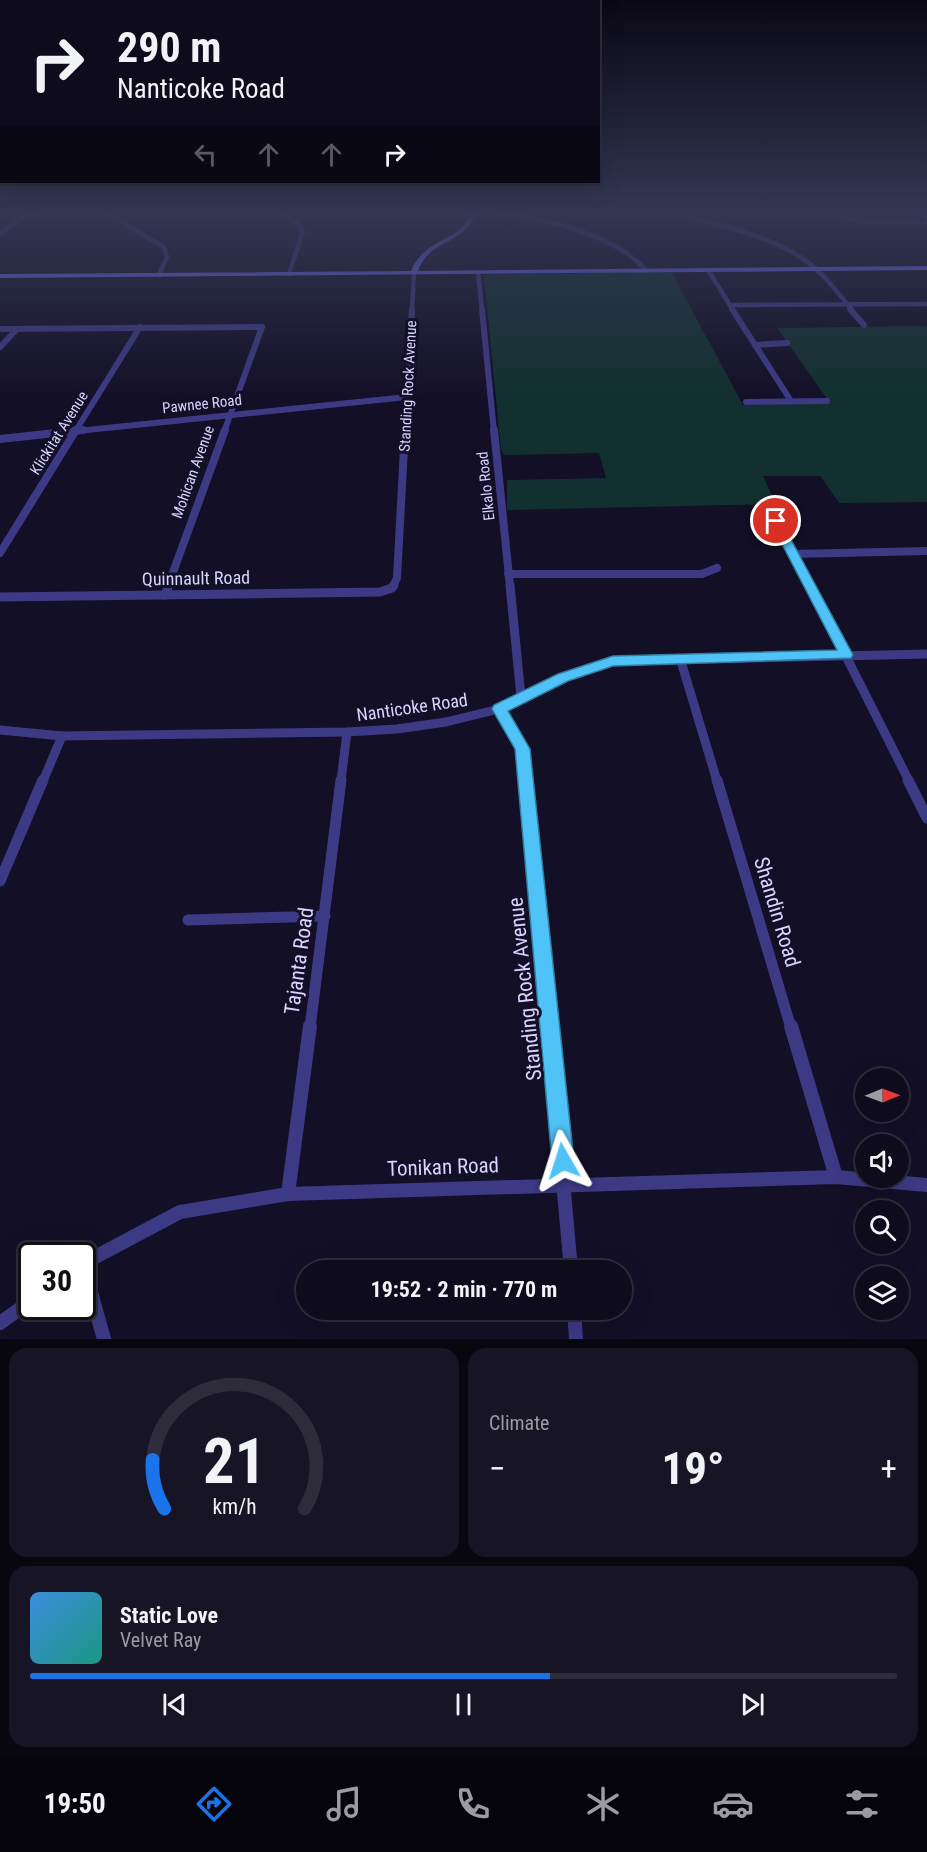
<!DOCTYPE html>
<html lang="en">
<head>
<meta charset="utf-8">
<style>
  body { margin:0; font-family:"Roboto Condensed",sans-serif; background:#171425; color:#f1f3f6; height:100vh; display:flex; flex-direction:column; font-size:22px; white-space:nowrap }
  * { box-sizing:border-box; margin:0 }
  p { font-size:20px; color:#9b9ba3 }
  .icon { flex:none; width:33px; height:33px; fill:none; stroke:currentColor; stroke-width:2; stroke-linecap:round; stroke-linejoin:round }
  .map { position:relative; height:1339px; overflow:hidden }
  .side { display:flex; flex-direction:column; gap:9px; padding:9px; background:#08060f; flex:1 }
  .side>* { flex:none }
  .hud { position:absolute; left:0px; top:0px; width:600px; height:183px; box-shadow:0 6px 24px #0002,0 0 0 2px #2e2b3b; background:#0e0b1c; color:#f1f3f6; overflow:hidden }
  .needle { width:39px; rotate:89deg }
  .fabs { position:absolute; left:855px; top:1068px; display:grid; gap:12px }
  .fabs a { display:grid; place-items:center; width:54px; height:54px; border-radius:50%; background:#0e0b1c; box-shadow:0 6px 24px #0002,0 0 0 2px #2e2b3b; font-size:30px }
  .speed { position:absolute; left:18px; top:1242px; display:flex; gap:12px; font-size:30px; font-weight:700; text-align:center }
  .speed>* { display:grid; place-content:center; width:78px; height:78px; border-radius:50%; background:#0e0b1c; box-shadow:0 6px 24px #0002,0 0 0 2px #2e2b3b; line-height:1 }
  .speed .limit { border:3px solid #111; border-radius:9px; background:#fff; color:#111 }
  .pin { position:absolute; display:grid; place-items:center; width:51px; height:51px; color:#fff; margin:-26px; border:3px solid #fff; border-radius:50%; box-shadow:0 2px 6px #0007 }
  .me { position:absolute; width:66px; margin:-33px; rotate:354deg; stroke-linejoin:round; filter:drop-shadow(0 0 4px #0008) }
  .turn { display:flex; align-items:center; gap:21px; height:126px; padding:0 18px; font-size:27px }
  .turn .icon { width:78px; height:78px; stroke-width:2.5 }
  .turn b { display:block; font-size:42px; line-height:51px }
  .lanes { display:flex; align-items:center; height:57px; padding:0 18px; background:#0003; justify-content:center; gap:30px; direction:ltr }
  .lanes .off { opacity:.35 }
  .big { font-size:45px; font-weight:700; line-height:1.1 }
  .side .tile { flex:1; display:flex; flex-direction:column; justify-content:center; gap:9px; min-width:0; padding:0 21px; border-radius:18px; background:#171425 }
  .side .dial { align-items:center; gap:0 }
  .dial svg { height:156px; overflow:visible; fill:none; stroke:#2e2b3b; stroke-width:7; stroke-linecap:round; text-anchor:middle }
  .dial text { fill:#f1f3f6; stroke:none }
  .song { display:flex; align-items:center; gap:18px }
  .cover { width:72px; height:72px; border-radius:9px; background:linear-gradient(135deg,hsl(210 70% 55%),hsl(170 70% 35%)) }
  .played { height:6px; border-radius:3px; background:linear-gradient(90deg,#1a73e8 60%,#2e2b3b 60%) }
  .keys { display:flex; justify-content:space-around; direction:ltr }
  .heat { display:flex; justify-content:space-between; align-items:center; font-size:33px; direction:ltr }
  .side .tiles { flex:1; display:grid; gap:9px; grid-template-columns:1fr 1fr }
  .tile:last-child { grid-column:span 2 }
  .trip { position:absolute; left:296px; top:1260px; width:336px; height:60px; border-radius:30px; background:#0e0b1c; box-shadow:0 6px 24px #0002,0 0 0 2px #2e2b3b; font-weight:700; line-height:60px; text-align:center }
  .menu { display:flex; height:96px; justify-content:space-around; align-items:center; background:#06040b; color:#9b9ba3 }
  .menu .icon { width:42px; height:42px }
  .menu .current { color:#1a73e8 }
  .menu b { font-size:27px; color:#f1f3f6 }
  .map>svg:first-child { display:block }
  .green { fill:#12302f }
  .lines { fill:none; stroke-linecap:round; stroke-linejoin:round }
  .street-far5 { stroke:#3d3a85; stroke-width:4.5 }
  .street-far4 { stroke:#3d3a85; stroke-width:6 }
  .street-far3 { stroke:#3d3a85; stroke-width:8 }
  .street-far2 { stroke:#3d3a85; stroke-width:9 }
  .street-far1 { stroke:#3d3a85; stroke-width:11 }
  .street { stroke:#3d3a85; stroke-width:14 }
  .secondary { fill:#6f6bff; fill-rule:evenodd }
  .route { fill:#4fc3f7; stroke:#337fa1; stroke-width:1.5 }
  .labels { text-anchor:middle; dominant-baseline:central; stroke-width:6; stroke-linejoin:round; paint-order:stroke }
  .far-street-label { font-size:15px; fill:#d9d4ff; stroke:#130f26 }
  .street-label { font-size:18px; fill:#d9d4ff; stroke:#130f26 }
  .near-street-label { font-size:21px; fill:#d9d4ff; stroke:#130f26 }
</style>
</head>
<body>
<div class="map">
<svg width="927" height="1339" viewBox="0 0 927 1339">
  <rect width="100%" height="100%" fill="#130f26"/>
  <polygon class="green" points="657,272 672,273 743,405 830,403 777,328 927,326 927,502 839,503 820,476 763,476 776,504 507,510 507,480 606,478 599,453 504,455 501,450 484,275"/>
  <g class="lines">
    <g class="street-far5">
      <polyline points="106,213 164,247 167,257 159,275"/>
      <polyline points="278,213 296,222 303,231 289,274"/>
      <path d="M499 213C545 219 614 234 646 270"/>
      <path d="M671 213C715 225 766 233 803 259 823 272 837 292 852 310"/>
      <polyline points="820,213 866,222 927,223"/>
      <polyline points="0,234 18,220 36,213"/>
      <polyline points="708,270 733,310"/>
      <polyline points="478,272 482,310"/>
      <polyline points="730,305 927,304"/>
      <polyline points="412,310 414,272"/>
    </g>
    <g class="street-far4">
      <polyline points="482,309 494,432"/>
      <polyline points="732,309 791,401"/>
      <polyline points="850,309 864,325"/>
      <polyline points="0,329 262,327 224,432"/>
      <polyline points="755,345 787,343"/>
      <polyline points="0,347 17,329"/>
      <polyline points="746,402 827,401"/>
      <polyline points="68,432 407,397"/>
      <polyline points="75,432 140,327"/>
      <polyline points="405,432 412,309"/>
    </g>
    <g class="street-far3">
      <polyline points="494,430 510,586"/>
      <polyline points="0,439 83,430"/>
      <polyline points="768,504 810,586"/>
      <polyline points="0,553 76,430"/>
      <polyline points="792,554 927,551"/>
      <polyline points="508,574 702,574 717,568"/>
      <polyline points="168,586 225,430"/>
      <polyline points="393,586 397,578 405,430"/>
    </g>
    <g class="street-far2">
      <polyline points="510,585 521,697"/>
      <polyline points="810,585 909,781"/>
      <polyline points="165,595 169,585"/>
      <polyline points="0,597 380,592 392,588 394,585"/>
      <polyline points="680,658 717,781"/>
      <polyline points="499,709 522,749 525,781"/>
      <polyline points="0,730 62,736 347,732 397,729 446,722 499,709 563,678 613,661 927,654"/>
      <polyline points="43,781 62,736"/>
      <polyline points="341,781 347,732"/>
    </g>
    <g class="street-far1">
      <polyline points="525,780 550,1028"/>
      <polyline points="717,780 791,1028"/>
      <polyline points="908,780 927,818"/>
      <polyline points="0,881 43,780"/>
      <polyline points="188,920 325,916"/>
      <polyline points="310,1028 341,780"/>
    </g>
    <g class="street">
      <polyline points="549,1026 571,1270"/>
      <polyline points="791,1026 836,1177"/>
      <polyline points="288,1194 310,1026"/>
      <polyline points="82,1264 180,1212 288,1194 836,1177 927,1185"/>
      <polyline points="83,1264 104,1339"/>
      <polyline points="574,1310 576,1339"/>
      <polyline points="0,1323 32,1300"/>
    </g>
    <g class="secondary">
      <path d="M470 213H476C465 245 429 239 418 271L927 266V270L0 278V274L411 271C425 236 460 244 470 213Z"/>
      <polygon points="917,213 923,213 927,216 927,220"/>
    </g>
  </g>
  <linearGradient id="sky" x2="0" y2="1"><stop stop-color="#0a0815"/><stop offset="0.53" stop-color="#333752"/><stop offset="1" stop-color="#333752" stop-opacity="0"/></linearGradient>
  <rect width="927" height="400" fill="url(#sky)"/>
  <polygon class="route" points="776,517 781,521 853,655 851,658 613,666 568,681 508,711 530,749 574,1161 570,1168 563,1171 555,1168 552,1161 515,749 492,709 494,705 558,674 613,656 837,650 770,521"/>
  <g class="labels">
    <g class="far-street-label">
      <text transform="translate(408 386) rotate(-87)">Standing Rock Avenue</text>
      <text transform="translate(202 404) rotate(-6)">Pawnee Road</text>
      <text transform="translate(59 433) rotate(-58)">Klickitat Avenue</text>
      <text transform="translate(193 472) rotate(-70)">Mohican Avenue</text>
      <text transform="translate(486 486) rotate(-96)">Elkalo Road</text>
    </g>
    <g class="street-label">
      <text transform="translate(196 578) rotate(-1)">Quinnault Road</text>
      <text transform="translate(412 707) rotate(-8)">Nanticoke Road</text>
    </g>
    <g class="near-street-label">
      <text transform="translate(777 912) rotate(73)">Shandin Road</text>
      <text transform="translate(299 961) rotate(-82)">Tajanta Road</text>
      <text transform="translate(525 989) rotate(-96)">Standing Rock Avenue</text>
      <text transform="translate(443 1167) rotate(-2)">Tonikan Road</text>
    </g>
  </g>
</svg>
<div class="fabs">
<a><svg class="needle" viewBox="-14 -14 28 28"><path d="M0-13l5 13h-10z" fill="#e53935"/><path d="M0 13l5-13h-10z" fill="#9b9ba3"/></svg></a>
<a><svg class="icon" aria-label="sound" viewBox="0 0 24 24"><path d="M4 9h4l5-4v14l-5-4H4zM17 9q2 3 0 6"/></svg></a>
<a><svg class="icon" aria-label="search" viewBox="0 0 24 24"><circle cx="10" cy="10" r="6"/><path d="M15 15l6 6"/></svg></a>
<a><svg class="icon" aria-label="layers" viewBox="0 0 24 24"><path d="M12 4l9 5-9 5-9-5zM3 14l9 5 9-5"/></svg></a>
</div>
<div class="speed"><div class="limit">30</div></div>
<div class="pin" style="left:776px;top:521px;background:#d93025"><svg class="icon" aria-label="arrive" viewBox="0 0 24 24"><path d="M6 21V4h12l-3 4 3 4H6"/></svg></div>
<svg class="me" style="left:563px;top:1161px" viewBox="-20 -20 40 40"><path d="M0-17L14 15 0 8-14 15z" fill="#4fc3f7" stroke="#fff" stroke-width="4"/></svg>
<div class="trip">19:52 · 2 min · 770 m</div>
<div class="hud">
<div class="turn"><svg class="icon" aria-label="right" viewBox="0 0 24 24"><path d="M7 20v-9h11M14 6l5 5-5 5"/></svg><div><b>290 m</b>Nanticoke Road</div></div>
<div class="lanes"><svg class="icon off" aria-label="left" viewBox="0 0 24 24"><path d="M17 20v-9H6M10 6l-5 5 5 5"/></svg><svg class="icon off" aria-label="ahead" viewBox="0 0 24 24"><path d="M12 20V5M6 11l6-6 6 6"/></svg><svg class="icon off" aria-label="ahead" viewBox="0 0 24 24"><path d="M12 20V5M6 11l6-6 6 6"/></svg><svg class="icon" aria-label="right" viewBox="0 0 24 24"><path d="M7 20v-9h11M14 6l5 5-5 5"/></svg></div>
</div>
</div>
<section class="side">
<div class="tiles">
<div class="tile dial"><svg viewBox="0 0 100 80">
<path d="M14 69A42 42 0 1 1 86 69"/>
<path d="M14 69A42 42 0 0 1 8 44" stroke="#1a73e8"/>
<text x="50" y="56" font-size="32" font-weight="700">21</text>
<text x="50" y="72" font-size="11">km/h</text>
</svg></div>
<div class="tile"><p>Climate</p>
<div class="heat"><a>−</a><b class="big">19°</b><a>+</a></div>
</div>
<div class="tile">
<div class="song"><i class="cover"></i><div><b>Static Love</b><p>Velvet Ray</p></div></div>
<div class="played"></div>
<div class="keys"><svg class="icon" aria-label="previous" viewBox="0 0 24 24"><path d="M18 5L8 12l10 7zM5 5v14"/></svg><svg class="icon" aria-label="pause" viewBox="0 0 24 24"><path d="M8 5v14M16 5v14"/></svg><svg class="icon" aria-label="next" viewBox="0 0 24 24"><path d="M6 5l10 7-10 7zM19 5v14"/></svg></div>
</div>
</div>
</section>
<nav class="menu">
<b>19:50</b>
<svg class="icon current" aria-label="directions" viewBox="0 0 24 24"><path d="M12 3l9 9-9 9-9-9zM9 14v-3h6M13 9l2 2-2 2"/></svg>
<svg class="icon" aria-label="music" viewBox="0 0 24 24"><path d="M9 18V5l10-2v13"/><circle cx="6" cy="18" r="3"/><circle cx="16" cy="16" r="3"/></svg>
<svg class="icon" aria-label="phone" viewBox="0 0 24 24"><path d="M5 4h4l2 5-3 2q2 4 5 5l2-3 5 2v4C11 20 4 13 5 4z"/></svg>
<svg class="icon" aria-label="climate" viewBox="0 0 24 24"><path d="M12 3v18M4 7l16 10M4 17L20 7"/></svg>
<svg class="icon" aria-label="car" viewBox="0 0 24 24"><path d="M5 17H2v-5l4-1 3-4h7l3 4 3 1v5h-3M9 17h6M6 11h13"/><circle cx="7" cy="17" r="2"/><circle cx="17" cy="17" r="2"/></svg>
<svg class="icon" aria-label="filters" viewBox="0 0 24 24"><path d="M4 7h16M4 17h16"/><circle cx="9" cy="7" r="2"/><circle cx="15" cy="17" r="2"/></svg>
</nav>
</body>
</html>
